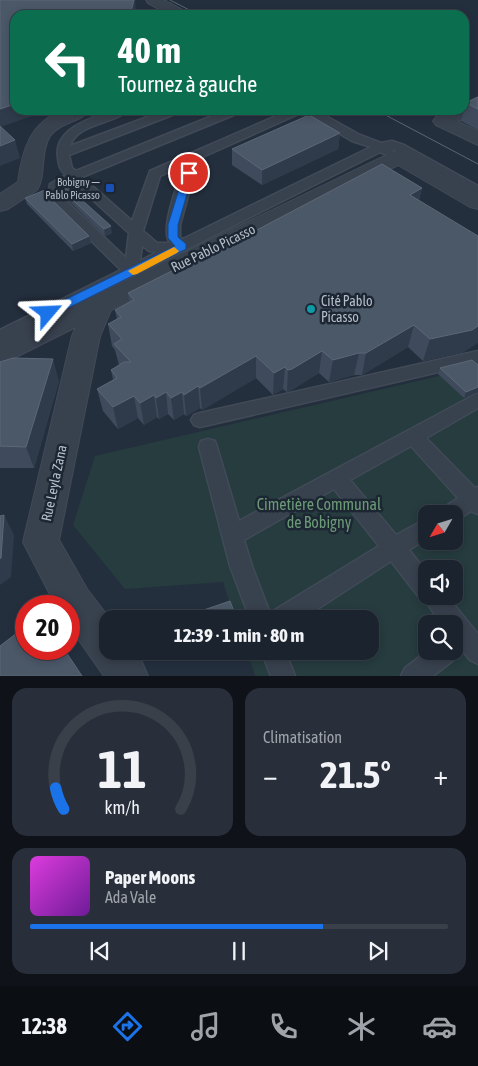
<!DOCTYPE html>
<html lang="fr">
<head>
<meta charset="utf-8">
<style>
  body { margin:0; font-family:"Asap Condensed",sans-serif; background:#282f3a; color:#f1f3f6; height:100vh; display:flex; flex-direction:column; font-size:19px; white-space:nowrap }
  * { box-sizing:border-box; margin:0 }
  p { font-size:16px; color:#a0a4aa }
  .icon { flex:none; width:28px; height:28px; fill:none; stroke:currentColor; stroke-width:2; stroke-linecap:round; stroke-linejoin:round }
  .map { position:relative; height:676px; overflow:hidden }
  .sheet { display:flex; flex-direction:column; gap:12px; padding:12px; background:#0f1319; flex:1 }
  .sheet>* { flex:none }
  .guide { position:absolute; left:10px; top:10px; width:459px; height:105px; border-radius:15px; box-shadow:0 2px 8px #0003,0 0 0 1px #39404a; background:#0b6e4f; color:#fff; overflow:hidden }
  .needle { width:32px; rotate:231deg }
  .fabs { position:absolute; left:418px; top:505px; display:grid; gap:10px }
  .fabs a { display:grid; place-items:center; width:45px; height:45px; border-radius:10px; background:#1b232e; box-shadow:0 2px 8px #0003,0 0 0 1px #39404a; font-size:25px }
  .speed { position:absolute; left:15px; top:595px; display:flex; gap:10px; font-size:25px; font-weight:700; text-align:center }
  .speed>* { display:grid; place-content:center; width:65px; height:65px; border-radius:50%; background:#1b232e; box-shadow:0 2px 8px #0003,0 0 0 1px #39404a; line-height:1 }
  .speed .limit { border:8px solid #d22; background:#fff; color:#111 }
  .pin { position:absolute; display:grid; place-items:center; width:42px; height:42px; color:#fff; margin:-21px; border:2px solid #fff; border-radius:50%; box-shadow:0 1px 5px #0007 }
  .me { position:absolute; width:55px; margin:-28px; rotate:64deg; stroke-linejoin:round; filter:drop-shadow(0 0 4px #0008) }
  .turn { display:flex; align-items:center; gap:18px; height:105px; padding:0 25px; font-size:22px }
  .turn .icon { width:65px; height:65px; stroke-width:2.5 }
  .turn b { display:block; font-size:35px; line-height:42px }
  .big { font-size:38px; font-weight:700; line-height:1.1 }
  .sheet .widget { flex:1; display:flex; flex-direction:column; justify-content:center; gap:8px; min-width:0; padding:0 18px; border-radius:15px; background:#282f3a }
  .sheet .dial { align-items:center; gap:0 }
  .dial svg { height:130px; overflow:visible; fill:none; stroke:#39404a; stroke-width:7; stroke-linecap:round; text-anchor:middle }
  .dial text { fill:#f1f3f6; stroke:none }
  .song { display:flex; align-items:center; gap:15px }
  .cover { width:60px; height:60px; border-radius:8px; background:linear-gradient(135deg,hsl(300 70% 55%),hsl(280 70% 35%)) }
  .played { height:5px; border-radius:2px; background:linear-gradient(90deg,#1a73e8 70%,#39404a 70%) }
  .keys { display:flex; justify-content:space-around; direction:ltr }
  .heat { display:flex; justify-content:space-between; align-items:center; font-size:28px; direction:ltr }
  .sheet .tiles { flex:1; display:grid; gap:12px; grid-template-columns:1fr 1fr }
  .widget:last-child { grid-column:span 2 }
  .trip { position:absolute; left:99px; top:610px; width:280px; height:50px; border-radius:15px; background:#1b232e; box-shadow:0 2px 8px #0003,0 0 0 1px #39404a; font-weight:700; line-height:50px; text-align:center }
  .dock { display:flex; height:80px; justify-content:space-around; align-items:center; background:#0b0e12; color:#a0a4aa }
  .dock .icon { width:35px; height:35px }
  .dock .on { color:#1a73e8 }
  .dock b { font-size:22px; color:#f1f3f6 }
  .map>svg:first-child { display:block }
  .green { fill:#263c3f; fill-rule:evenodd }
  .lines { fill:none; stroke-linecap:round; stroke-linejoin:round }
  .service-casing { stroke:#414a57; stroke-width:3 }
  .pedestrian-casing { stroke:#414a57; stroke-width:3 }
  .minor-casing { stroke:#414a57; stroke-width:2 }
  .service { fill:#38414e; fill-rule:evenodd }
  .pedestrian { fill:#38414e; fill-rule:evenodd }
  .minor { fill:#38414e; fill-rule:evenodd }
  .tram { stroke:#5a6575; stroke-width:1 }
  .wall { fill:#3f4b5c }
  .shaded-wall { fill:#2f3b4b }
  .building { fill:#4b5868; stroke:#5c6777 }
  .route { fill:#1a73e8; stroke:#114b97 }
  .slow { fill:#f59e0b }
  .transit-dot { fill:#1a4fb4; stroke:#1d2633; stroke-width:2 }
  .culture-dot { fill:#0f9aa8; stroke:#1d2633; stroke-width:2 }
  .labels { text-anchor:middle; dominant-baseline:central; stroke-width:5; stroke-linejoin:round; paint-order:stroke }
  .far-poi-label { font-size:11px; fill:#b4bcc9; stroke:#1d2633; text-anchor:end }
  .street-label { font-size:14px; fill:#b4bcc9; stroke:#1d2633 }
  .poi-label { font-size:14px; fill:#b4bcc9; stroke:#1d2633; text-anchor:start }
  .near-park-label { font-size:16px; fill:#6b9a76; stroke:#1d2633 }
</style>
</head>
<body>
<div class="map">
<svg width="478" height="676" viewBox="0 0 478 676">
  <rect width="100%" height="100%" fill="#242f3e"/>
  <path class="green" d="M478 367V676H255L247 651H370V619H235L223 582 125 589 73 525 95 456ZM426 514H454V541H426ZM426 569H454V596H426ZM426 624H454V651H426Z"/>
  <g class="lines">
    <g class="service-casing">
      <g id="service">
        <path d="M113 110H129C115 124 77 123 70 146L166 110H182L180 112 69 155 72 168 76 171 227 110H243L241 112 82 177 132 221 150 171 290 110H315L360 135 381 143 392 141 404 145 478 186V195L396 151 392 149 393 151 391 154 387 155 380 152 0 343V330L121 270 48 198 50 184 66 175C60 170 59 166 58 158 53 129 91 118 113 110ZM303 112 352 141 371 147 183 239 180 237V225L198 159ZM184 165C179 181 159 230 170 243H157L143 231 160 176ZM73 182 129 233 126 258 62 197 61 189ZM142 245 149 251 157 252 140 261Z"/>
        <polygon points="478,351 478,363 200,427 194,425 191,420 194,415 200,413"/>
        <path d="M478 393V408L426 438 475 488 478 487V514L471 511 454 522V514H440L443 508 458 498 411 446 350 480 396 535 426 519V539L409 550 426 571V596H447L478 634V664L470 660 454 640V624H441L423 597 418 596 391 561 302 619H250L230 566 199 447 201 441 208 439 215 441 217 447 239 521ZM334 489 379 546 273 611 271 616 252 566 244 540Z"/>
        <polygon points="454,642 459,651 455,659 433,676 401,676 405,668 427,651 454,651"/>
        <polygon points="261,651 285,651 295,676 271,676"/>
      </g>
    </g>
    <g class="pedestrian-casing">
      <path id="pedestrian" d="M478 98V110C466 116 451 128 437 125L434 121C441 111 453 110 464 110V104Z"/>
    </g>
    <g class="minor-casing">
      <g id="minor">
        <polygon points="146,0 164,0 186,12 189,15 170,15 148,3"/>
        <path d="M63 110H89C82 122 60 122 50 136 40 152 46 176 37 190L8 209 0 211V194L18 182C22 150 30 123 63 110Z"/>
        <polygon points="443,115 478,131 478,145 436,125 433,121 436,117"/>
        <polygon points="398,151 405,153 478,193 478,209 470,207 398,165 111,310 100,336 59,540 87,589 110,619 108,619 108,651 134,651 142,662 148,676 104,676 69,626 69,606 56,606 23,542 72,336 76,327 10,360 0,363 0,341 391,153"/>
      </g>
    </g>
    <use href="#service" class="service"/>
    <use href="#pedestrian" class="pedestrian"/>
    <use href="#minor" class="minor"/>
    <g class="tram">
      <polyline points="170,0 199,15"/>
      <polyline points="376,110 478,164"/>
    </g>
  </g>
  <g class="wall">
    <polygon points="478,97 478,130 461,121 466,103"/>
    <polygon points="340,133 338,149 262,185 232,165 232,149"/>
    <polygon points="422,188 419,200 464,352 423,361 408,347 362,375 354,375 329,382 319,373 290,391 287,392 283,389 273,395 256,378 202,410 200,408 186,416 184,414 174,420 168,414 159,419 157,417 144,425 138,418 118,429 103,411 97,389 113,380 111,370 119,365 115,350 112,346 108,324 117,319 115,310 129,302 128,293 253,232"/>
    <polygon points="62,190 112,233 105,236 64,196"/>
    <polygon points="46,194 89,236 91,243 73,251 27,204 25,198"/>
    <polygon points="0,362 59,381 34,468 0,468"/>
    <polygon points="478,365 478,392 464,398 438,374 440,368"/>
  </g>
  <g class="shaded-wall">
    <polygon points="134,0 135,0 136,12 136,15 130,15"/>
    <polygon points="15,104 15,110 50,110 0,127 0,109"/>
    <polygon points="340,133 338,149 262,185 262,170"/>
    <polygon points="15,140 20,158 0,166 0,146"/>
    <polygon points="422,188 416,210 410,195"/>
    <polygon points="111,226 112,233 105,236 104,229"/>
    <polygon points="89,236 91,243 73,251 72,244"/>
    <polygon points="414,325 408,347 362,375 366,353"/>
    <polygon points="478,326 478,343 464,352 423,361 430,339"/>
    <polygon points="322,351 319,373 290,391 287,392 288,370"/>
    <polygon points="359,353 354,375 329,382 333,360"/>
    <polygon points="256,356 256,378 202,410 200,388"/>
    <polygon points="53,359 59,381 34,468 26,447"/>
    <polygon points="285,367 283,389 273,395 274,373"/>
    <polygon points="198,386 200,408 186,416 184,395"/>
    <polygon points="478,387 478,392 464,398 466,392"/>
    <polygon points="166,392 168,414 159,419 156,398"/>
    <polygon points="182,392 184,414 174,420 171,398"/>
    <polygon points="154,395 157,417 144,425 140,403"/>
    <polygon points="134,396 138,418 118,429 113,407"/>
    <polygon points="4,515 14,535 11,577 0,585 0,559"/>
  </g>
  <g class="building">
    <polygon points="0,0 134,0 130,15 15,15 15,104 0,109"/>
    <polygon points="478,97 478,109 466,103"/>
    <polygon points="309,115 340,133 262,170 232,149"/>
    <polygon points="0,126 15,140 0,146"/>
    <polygon points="382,164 422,188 410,195 478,236 478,326 472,330 430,339 414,325 366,353 359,353 333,360 322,351 292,369 288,370 285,367 274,373 256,356 200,388 198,386 184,395 182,392 171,398 166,392 156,398 154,395 140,403 134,396 113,407 97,389 117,378 111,370 124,362 131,362 114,344 122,339 108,324 121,317 115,310 134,300 128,293 251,231 253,232"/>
    <polygon points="63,183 111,226 104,229 62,190"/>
    <polygon points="45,190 45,193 89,236 72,244 25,198"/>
    <polygon points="13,358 53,359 26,447 0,446 0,362"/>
    <polygon points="472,360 478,365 478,387 466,392 440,368"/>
    <polygon points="4,515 1,558 0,559 0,516"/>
    <polygon points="230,601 237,619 193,619 192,614"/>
    <polygon points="26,626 26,649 64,649 82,676 0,676 0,646"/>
  </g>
  <polygon class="route" points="189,171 193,173 178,225 178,237 186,244 186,249 52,316 44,316 42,313 44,310 175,246 168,238 168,225 184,173"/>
  <polygon class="slow" points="174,247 179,251 177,253 137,274 133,275 128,271"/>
  <rect class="transit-dot" x="105" y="183" width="10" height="10" rx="2.5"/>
  <circle class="culture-dot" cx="311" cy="309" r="5"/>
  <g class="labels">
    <g class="far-poi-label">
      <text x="100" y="182">Bobigny —<tspan x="100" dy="13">Pablo Picasso</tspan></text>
    </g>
    <g class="street-label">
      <text transform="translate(213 248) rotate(-26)">Rue Pablo Picasso</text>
      <text transform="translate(54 483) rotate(-78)">Rue Leyla Zana</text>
    </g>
    <g class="poi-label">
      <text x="321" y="301">Cité Pablo<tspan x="321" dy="16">Picasso</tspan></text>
    </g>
    <g class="near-park-label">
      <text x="319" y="504">Cimetière Communal<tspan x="319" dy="18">de Bobigny</tspan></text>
    </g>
  </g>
</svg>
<div class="fabs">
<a><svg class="needle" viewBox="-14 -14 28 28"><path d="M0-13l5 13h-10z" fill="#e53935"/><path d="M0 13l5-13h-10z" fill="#a0a4aa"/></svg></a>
<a><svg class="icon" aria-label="sound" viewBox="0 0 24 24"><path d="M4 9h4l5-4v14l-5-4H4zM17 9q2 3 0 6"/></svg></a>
<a><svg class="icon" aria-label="search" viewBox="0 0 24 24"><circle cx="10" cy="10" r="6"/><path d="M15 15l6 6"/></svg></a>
</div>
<div class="speed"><div class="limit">20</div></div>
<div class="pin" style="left:189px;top:173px;background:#d93025"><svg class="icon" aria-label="arrive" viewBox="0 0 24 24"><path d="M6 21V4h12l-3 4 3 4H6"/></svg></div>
<svg class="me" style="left:48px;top:313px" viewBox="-20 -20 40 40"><path d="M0-17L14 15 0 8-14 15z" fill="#1a73e8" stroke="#fff" stroke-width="4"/></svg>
<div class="trip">12:39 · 1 min · 80 m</div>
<div class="guide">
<div class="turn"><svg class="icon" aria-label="left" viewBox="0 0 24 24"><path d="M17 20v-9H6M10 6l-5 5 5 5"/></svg><div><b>40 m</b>Tournez à gauche</div></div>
</div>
</div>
<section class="sheet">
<div class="tiles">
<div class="widget dial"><svg viewBox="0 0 100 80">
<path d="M14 69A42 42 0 1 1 86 69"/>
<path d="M14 69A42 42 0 0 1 9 56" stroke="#1a73e8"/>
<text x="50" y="56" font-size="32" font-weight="700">11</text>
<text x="50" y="72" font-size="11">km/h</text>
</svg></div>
<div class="widget"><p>Climatisation</p>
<div class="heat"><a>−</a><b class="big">21.5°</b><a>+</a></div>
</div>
<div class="widget">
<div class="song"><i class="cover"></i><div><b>Paper Moons</b><p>Ada Vale</p></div></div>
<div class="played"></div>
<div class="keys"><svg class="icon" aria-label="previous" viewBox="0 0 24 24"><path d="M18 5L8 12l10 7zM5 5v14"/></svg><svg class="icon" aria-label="pause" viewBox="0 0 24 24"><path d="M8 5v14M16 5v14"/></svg><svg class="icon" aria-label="next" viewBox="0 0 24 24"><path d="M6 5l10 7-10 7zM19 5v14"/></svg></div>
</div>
</div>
</section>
<nav class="dock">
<b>12:38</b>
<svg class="icon on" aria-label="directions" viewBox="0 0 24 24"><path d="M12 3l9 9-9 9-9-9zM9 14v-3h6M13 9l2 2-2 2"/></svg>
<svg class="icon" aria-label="music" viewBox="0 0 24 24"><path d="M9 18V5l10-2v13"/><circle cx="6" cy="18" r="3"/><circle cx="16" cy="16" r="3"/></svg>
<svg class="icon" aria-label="phone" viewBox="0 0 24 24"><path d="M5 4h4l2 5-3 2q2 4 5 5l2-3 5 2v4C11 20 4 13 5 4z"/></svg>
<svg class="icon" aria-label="climate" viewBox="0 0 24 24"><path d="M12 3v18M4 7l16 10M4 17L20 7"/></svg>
<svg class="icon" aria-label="car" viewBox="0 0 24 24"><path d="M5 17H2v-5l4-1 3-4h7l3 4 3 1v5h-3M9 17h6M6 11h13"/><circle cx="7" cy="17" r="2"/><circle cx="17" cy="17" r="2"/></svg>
</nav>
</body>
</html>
